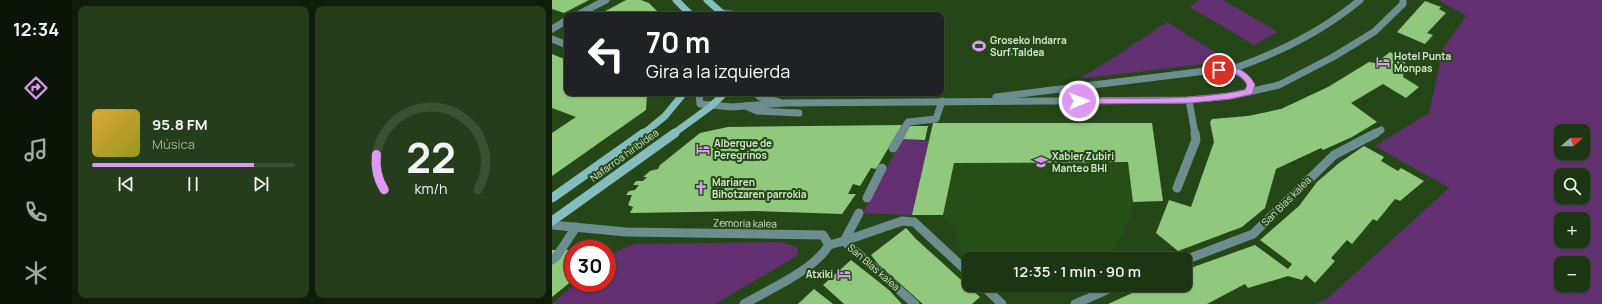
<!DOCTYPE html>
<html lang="es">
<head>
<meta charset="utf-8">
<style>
  body { margin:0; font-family:Manrope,sans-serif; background:#253d1b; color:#f1f3f6; height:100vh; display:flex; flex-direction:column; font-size:15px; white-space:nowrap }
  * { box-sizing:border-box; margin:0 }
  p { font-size:13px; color:#a0ab9f }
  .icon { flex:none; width:22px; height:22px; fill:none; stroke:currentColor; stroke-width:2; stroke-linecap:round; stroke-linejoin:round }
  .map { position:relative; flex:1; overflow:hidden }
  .side { display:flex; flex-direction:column; gap:6px; padding:6px; background:#0f1d0a; width:480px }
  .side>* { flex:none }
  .banner { position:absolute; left:12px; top:12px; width:380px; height:84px; border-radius:8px; box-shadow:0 1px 3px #0004,0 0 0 1px #3a5032; background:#202124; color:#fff; overflow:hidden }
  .needle { width:26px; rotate:70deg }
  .buttons { position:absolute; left:1002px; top:124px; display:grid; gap:8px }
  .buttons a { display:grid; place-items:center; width:36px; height:36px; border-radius:8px; background:#1c3512; box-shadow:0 1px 3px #0004,0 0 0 1px #3a5032; font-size:20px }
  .speed { position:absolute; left:12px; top:240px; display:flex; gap:8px; font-size:20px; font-weight:700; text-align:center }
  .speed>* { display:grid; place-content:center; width:52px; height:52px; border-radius:50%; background:#1c3512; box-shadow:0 1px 3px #0004,0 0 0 1px #3a5032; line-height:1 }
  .speed .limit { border:6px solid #d22; background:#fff; color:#111 }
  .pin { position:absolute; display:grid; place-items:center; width:34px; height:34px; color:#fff; margin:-17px; border:2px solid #fff; border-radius:50%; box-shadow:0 1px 4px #0007 }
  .me { position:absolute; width:44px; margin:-22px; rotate:89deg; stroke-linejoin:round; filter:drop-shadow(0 0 3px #0008) }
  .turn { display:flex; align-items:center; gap:14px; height:84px; padding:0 16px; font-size:18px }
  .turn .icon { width:52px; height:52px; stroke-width:2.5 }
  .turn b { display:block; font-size:28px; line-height:34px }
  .side .card { flex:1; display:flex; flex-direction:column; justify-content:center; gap:6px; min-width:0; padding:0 14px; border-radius:8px; background:#253d1b }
  .side .dial { align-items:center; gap:0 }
  .dial svg { height:104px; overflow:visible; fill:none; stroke:#3a5032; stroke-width:7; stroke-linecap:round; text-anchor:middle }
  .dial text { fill:#f1f3f6; stroke:none }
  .song { display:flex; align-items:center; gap:12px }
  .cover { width:48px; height:48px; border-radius:6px; background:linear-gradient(135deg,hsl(40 70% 55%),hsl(60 70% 35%)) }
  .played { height:4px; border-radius:2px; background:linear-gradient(90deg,#de98f3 80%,#3a5032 80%) }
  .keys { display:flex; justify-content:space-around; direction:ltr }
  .side .tiles { flex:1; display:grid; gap:6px; grid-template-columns:repeat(2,1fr) }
  .trip { position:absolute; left:410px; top:252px; width:230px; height:40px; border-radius:8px; background:#1c3512; box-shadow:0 1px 3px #0004,0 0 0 1px #3a5032; font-weight:600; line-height:40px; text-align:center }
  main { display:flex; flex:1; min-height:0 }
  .menu { display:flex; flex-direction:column; width:72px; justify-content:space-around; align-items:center; background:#0b1507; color:#a0ab9f }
  .menu .icon { width:28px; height:28px }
  .menu .selected { color:#de98f3 }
  .menu b { font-size:18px; color:#f1f3f6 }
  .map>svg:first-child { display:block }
  .built { fill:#264e17 }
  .green { fill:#623071; fill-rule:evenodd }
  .building { fill:#90c87e }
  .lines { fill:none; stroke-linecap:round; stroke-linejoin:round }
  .lane-far1 { stroke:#6c8e8f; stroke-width:7 }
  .lane { stroke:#6c8e8f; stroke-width:9 }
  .street-far1 { stroke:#6c8e8f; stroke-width:7 }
  .street { stroke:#6c8e8f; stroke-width:9 }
  .secondary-far1 { stroke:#85bcbd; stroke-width:7 }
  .secondary { stroke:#85bcbd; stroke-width:9 }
  .route { fill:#de98f3; stroke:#90639e }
  .labels { text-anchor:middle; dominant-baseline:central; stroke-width:4; stroke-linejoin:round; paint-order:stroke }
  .poi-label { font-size:10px; font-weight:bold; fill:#d1e5ca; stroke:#254718; text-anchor:start }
  .street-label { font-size:10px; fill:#d1e5ca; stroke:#254718 }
</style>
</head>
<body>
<main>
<nav class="menu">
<b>12:34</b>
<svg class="icon selected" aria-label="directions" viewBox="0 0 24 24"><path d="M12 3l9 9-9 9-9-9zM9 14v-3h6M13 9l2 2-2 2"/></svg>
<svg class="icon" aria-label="music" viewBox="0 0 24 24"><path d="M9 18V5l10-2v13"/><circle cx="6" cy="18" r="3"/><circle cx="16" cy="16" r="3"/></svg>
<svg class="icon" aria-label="phone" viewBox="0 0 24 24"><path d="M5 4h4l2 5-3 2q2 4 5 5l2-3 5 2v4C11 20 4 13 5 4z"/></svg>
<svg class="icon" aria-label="climate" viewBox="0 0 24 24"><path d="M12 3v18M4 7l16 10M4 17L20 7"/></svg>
</nav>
<section class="side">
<div class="tiles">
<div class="card">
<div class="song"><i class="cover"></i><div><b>95.8 FM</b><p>Música</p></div></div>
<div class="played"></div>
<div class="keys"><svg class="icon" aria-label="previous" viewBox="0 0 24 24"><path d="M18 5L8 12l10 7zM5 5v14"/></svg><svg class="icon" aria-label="pause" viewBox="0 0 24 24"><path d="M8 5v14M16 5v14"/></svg><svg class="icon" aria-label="next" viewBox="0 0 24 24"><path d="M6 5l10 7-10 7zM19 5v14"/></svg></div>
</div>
<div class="card dial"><svg viewBox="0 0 100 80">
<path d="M14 69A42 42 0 1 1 86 69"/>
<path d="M14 69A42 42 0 0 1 8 42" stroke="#de98f3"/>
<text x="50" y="56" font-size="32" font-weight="700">22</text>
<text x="50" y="72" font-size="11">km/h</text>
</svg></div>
</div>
</section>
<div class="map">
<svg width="1050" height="304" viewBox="0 0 1050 304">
  <rect width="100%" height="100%" fill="#254718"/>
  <polygon class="built" points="381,123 600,123 611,201 581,202 579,216 564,247 550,259 417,260 410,255 401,227 391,215 360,215"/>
  <g class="green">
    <polygon points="647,0 671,0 726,32 702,45 638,7"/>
    <path d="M887 0H1050V304H763L776 298 897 188 823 146 877 113 891 49 914 16ZM1009 131H1031V153H1009ZM1009 175H1031V197H1009ZM1009 219H1031V241H1009ZM1009 263H1031V285H1009Z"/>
    <polygon points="615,22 672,58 669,62 526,79 555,62"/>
    <polygon points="350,139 377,141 360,215 311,213"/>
    <polygon points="227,242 246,247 245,256 163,304 0,304 24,283 55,283 55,258 61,253 82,244"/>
  </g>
  <g class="building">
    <polygon points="0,0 37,0 12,13 0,9"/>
    <polygon points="74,0 89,0 97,3 109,15 80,15 72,11 66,15 46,15"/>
    <polygon points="873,1 889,7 887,9 894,13 875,33 881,35 873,44 845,32"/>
    <polygon points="451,48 461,54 457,57 447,51"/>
    <polygon points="838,52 853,60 851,77 867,87 854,98 831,84 799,103 825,122 800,137 771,150 769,148 724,169 713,208 690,227 626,251 604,233 617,200 639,207 662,142 658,122 660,119 696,116 729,109 776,87 817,62 824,63"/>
    <polygon points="0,54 15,60 15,93 90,93 95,95 94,110 0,176 0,133 24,117 0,108"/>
    <polygon points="381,123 600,123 611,201 581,202 576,162 402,163 391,215 360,215"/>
    <polygon points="350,125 324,169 319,168 308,186 301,184 296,194 304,194 290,214 204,211 78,213 81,207 76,205 80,195 74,195 77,191 83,190 87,185 81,185 84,181 91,181 95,177 91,177 98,171 106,169 108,165 148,133 176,127"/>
    <polygon points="358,126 376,126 373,140 350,139"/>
    <polygon points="812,146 832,157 829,161 846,171 849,168 872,181 848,201 843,199 825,221 821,219 800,244 795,240 779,258 783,261 763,283 754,275 750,280 736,276 696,288 693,284 655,304 556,304 598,285 633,285 633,270 703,245 736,269 740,264 708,240 747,206 765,182 787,163"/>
    <polygon points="354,228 364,239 428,297 420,304 371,304 327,265 319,255"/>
    <polygon points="0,250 21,250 21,280 0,297"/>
    <polygon points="299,260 337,290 350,304 292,304 271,285"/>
    <polygon points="262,289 281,304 246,304"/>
  </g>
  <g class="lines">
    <g class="lane-far1">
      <polyline points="170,13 187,15"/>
      <polyline points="194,106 205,111 247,113"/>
    </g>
    <polyline class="lane" points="0,260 5,256 24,227"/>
    <g class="street-far1">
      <polyline points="25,15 54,0"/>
      <polyline points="0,29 15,20"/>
      <polyline points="0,39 15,45"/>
      <path d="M679 69C688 72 694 76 699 85L697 92"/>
      <polyline points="147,93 148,104 180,107 233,103 637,100 678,96 727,85 781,57 822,32 851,4 851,0"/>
      <polyline points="203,93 208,97 227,102"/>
      <path d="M444 97 686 67C730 51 772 30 808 0"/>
      <polyline points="637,100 643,134"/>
      <polyline points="349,134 356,122 384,119 390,101"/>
      <polyline points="822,134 829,130"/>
    </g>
    <g class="street">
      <polyline points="341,148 350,133"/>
      <polyline points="625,188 644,140 643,133"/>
      <polyline points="315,198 330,168"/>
      <path d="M0 225 74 232 271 235 277 245C262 270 218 289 192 304"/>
      <polyline points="292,241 350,221 362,222 417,273"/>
      <polyline points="292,241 307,213"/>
      <polyline points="277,245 292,241 363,304"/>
      <polyline points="633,260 701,234 782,155 824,133"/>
      <polyline points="430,285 450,304"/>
      <polyline points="523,304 566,285"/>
    </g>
    <g class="secondary-far1">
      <polyline points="124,0 139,15"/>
      <polyline points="155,0 172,15"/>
      <polyline points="91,134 113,116 132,93"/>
      <polyline points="121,134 158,107 173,93"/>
    </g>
    <g class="secondary">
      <polyline points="0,198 92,133"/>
      <polyline points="0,221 123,133"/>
    </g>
  </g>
  <path class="route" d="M678 66C689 69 698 74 703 85L700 94 678 99 637 103 527 104 523 101 527 98C582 98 639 101 693 90L695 85C690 73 678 71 667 72L663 70 664 68Z"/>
  <defs>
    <g id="stadium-bare" transform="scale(1.08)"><path d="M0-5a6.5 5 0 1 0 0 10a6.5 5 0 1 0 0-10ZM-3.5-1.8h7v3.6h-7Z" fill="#de98f3" stroke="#254718" stroke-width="2.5" paint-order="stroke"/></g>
    <g id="hotel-bare" transform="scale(1.08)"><path d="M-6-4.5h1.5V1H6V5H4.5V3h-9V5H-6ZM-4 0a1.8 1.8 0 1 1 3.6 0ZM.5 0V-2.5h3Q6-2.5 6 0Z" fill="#de98f3" stroke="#254718" stroke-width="2.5" paint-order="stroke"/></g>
    <g id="school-bare" transform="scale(1.08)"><path d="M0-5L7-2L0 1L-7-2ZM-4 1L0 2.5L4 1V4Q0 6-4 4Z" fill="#de98f3" stroke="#254718" stroke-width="2.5" paint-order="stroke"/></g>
    <g id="church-bare" transform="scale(1.08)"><path d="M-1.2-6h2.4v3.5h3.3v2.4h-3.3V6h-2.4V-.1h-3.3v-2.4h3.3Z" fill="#de98f3" stroke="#254718" stroke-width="2.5" paint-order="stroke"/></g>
  </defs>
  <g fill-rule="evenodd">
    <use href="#stadium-bare" x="427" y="46"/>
    <use href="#hotel-bare" x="831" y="62"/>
    <use href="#hotel-bare" x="151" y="149"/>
    <use href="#school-bare" x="489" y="162"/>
    <use href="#church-bare" x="149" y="188"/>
    <use href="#hotel-bare" x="292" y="274"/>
  </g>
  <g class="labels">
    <g class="poi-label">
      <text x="438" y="40">Groseko Indarra<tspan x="438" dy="12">Surf Taldea</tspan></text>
      <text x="842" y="56">Hotel Punta<tspan x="842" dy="12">Monpas</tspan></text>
      <text x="162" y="143">Albergue de<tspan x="162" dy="12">Peregrinos</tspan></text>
      <text x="500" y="156">Xabier Zubiri<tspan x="500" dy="12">Manteo BHI</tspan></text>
      <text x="160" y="182">Mariaren<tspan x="160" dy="12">Bihotzaren parrokia</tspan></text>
      <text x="281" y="274" text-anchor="end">Atxiki</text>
    </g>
    <g class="street-label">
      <text transform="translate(72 155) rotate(-36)">Nafarroa hiribidea</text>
      <text transform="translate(734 201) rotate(-45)">San Blas kalea</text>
      <text transform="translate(193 223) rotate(1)">Zemoria kalea</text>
      <text transform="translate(322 267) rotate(41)">San Blas kalea</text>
    </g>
  </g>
</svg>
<div class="buttons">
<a><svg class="needle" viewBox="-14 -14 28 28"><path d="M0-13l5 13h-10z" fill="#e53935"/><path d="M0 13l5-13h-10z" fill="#a0ab9f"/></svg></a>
<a><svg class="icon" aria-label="search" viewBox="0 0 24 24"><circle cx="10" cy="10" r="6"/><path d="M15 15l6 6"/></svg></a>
<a>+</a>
<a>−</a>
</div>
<div class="speed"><div class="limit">30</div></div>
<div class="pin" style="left:667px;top:70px;background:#d93025"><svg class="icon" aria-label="arrive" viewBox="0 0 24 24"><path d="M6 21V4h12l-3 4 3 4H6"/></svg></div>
<svg class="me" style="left:527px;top:101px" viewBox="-20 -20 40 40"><circle r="17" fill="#de98f3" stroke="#fff" stroke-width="3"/><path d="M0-11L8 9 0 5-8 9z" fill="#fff"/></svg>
<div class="trip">12:35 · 1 min · 90 m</div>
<div class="banner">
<div class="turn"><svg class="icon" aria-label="left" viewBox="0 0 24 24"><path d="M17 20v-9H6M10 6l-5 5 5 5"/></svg><div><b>70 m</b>Gira a la izquierda</div></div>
</div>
</div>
</main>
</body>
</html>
